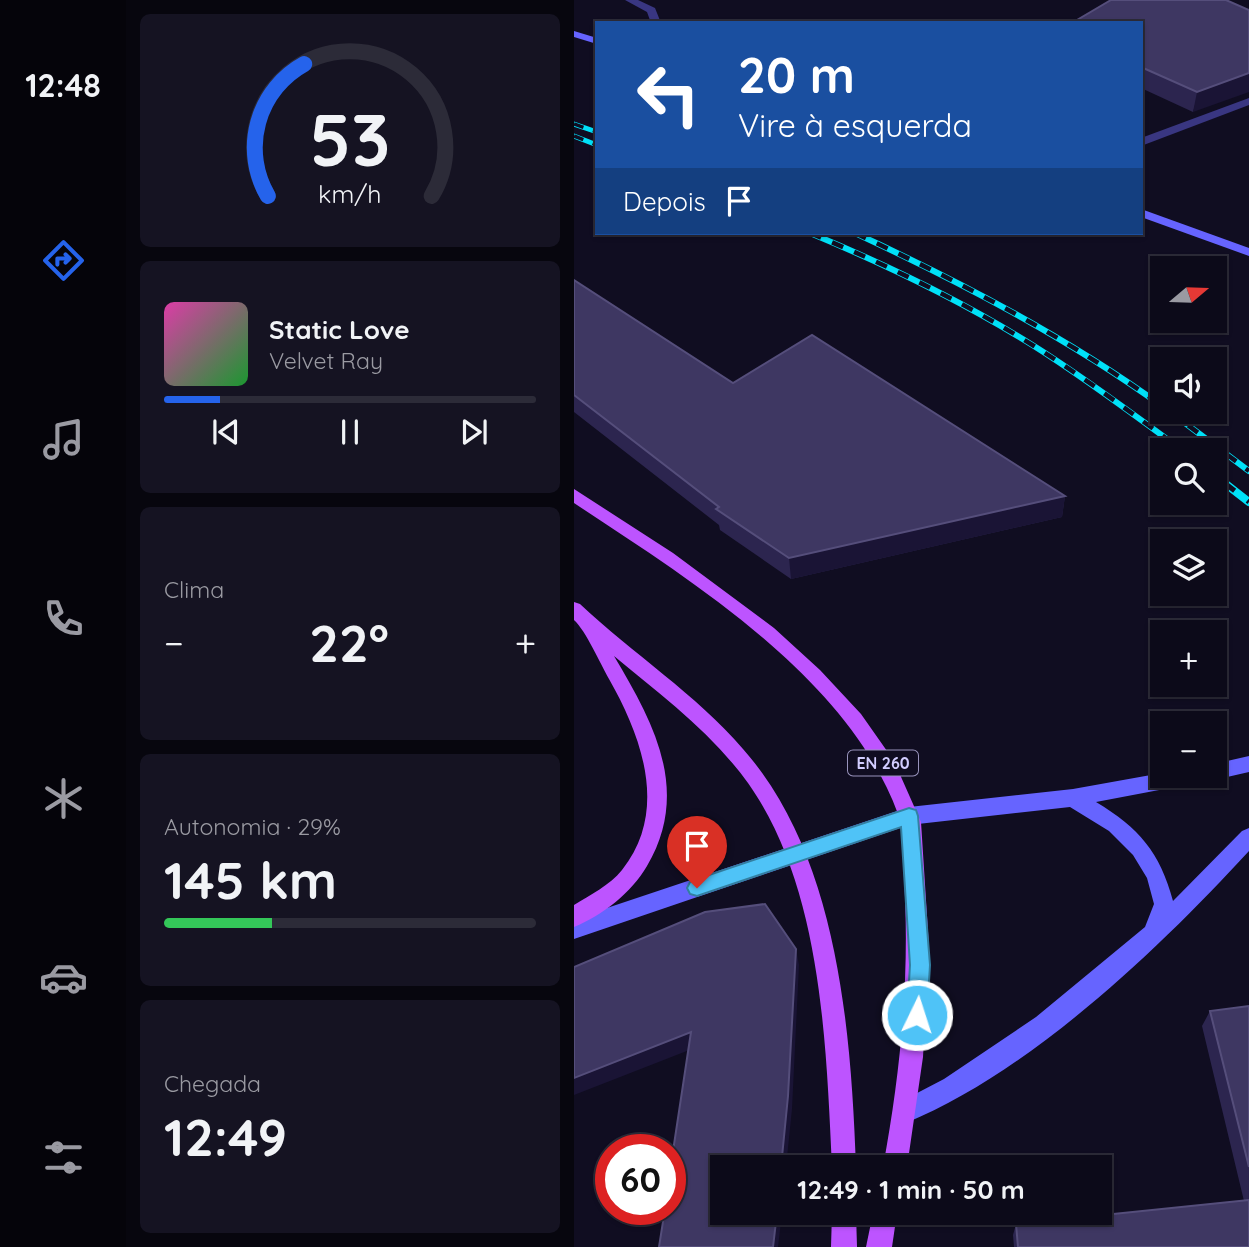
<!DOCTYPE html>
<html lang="pt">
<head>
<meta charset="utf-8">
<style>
  body { margin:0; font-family:Quicksand,sans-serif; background:#151322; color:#f1f3f6; height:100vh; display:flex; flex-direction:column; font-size:26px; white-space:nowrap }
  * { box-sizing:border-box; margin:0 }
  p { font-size:23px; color:#9a9aa2 }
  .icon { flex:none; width:38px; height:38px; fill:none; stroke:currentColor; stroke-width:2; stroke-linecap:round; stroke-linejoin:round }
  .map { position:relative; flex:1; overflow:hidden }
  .details { display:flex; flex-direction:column; gap:14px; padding:14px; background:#07060e; width:448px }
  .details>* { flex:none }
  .top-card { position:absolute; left:21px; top:21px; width:548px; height:214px; border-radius:0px; box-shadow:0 2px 5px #0004,0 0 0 2px #2c2b38; background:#1a4fa0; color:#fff; overflow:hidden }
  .needle { width:46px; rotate:71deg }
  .tools { position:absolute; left:576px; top:256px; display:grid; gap:14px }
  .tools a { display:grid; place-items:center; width:77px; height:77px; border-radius:0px; background:#0c0a19; box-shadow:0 2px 5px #0004,0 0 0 2px #2c2b38; font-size:35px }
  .speed { position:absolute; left:21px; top:1134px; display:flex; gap:14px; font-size:35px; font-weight:700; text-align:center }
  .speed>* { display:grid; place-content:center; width:91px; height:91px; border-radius:50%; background:#0c0a19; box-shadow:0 2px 5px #0004,0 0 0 2px #2c2b38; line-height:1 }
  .speed .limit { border:10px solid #d22; background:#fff; color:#111 }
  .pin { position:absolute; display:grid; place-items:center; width:60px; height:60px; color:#fff; margin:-72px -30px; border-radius:50% 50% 50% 0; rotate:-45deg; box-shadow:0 0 7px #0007 }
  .pin .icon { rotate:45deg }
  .me { position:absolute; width:77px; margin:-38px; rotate:4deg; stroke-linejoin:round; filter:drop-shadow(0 0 5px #0008) }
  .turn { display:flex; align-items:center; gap:24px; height:147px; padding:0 28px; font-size:32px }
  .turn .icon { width:91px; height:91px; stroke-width:2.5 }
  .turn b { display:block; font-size:49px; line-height:60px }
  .then { display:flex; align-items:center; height:66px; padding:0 28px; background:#0003; gap:14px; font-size:26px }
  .big { font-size:52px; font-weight:800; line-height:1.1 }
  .details .card { flex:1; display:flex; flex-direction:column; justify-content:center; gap:10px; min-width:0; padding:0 24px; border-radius:10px; background:#151322 }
  .details .dial { align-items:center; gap:0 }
  .dial svg { height:182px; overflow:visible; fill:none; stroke:#2c2b38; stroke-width:7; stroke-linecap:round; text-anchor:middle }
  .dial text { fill:#f1f3f6; stroke:none }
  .song { display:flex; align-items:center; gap:21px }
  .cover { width:84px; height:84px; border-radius:10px; background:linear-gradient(135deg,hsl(320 70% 55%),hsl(130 70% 35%)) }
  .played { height:7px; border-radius:4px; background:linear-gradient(90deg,#2563eb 15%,#2c2b38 15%) }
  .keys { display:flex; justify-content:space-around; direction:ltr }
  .heat { display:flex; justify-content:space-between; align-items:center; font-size:38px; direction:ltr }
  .charge { height:10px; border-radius:5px; background:linear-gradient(90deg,#34c759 29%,#2c2b38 0) }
  .trip { position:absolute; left:136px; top:1155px; width:402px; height:70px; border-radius:0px; background:#0c0a19; box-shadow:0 2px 5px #0004,0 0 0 2px #2c2b38; font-weight:800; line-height:70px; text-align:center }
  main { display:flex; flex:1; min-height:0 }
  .tab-bar { display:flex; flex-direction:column; width:126px; justify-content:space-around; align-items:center; background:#05040a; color:#9a9aa2 }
  .tab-bar .icon { width:49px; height:49px }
  .tab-bar .current { color:#2563eb }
  .tab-bar b { font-size:32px; color:#f1f3f6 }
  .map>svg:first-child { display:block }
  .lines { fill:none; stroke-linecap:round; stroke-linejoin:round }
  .lane { fill:#393681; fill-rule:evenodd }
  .street { fill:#393681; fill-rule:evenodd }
  .secondary { fill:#6664ff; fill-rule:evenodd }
  .primary { fill:#bd54ff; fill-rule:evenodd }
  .rail-far2-casing { stroke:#00e1f8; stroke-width:5 }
  .rail-far1-casing { stroke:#00e1f8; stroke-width:6 }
  .rail-casing { stroke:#00e1f8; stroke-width:8 }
  .rail-far2 { stroke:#100d21; stroke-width:3.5; stroke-dasharray:10; stroke-linecap:butt }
  .rail-far1 { stroke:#100d21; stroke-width:4.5; stroke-dasharray:12; stroke-linecap:butt }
  .rail { stroke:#100d21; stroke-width:5; stroke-dasharray:16; stroke-linecap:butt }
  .wall { fill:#2c254f }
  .shaded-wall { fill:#1a1435 }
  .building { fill:#3e3762; stroke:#554e7b; stroke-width:2 }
  .route { fill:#4fc3f7; stroke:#337fa1; stroke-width:2 }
  .labels { text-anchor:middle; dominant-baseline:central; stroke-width:7; stroke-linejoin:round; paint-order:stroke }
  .shield { fill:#100d21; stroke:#9893bc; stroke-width:2 }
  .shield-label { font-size:16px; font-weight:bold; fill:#d2cdff }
</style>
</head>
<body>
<main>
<nav class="tab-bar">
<b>12:48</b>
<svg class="icon current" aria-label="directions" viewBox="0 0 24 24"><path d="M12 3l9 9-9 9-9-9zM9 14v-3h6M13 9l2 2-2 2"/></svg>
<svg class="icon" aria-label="music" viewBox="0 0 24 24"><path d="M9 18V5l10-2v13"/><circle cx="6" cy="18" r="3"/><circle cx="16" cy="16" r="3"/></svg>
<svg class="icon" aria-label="phone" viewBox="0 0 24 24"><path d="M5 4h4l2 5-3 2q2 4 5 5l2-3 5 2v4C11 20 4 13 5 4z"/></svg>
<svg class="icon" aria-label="climate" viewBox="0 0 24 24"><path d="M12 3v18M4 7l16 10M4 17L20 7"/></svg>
<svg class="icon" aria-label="car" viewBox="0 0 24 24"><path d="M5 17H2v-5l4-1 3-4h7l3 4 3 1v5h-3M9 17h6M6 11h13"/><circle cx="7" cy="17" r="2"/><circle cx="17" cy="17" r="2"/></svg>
<svg class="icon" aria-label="filters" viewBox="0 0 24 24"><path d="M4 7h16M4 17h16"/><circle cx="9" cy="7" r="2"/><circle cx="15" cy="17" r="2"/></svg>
</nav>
<section class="details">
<div class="card dial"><svg viewBox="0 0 100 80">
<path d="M14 69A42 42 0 1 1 86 69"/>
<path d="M14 69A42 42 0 0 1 30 11" stroke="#2563eb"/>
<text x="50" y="56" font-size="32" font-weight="700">53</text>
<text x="50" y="72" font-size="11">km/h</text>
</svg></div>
<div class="card">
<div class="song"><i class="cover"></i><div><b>Static Love</b><p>Velvet Ray</p></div></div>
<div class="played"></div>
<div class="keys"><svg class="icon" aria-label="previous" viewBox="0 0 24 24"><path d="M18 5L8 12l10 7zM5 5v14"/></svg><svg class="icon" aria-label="pause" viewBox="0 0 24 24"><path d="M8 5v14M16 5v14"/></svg><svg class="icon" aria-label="next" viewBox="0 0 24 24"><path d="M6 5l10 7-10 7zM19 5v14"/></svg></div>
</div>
<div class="card"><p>Clima</p>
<div class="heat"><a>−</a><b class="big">22°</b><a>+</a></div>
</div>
<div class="card"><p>Autonomia · 29%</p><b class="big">145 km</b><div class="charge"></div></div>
<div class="card"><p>Chegada</p><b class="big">12:49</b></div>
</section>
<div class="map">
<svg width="675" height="1247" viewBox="0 0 675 1247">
  <rect width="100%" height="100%" fill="#100d21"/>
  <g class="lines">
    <polygon class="lane" points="51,0 64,0 81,8 87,23 77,23 73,12"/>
    <polygon class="street" points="675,98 675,105 567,146 567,138"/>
    <g class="secondary">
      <polygon points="0,31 23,38 23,44 0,37"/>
      <polygon points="567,209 675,248 675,256 567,217"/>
      <polygon points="675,756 675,772 640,780 633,778 632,775 640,775 640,764"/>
      <path d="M588 773V775H632L629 781 622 783 522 802C565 828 586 852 599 901L668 831 675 828V851C585 949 456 1072 332 1123L324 1119 320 1111 324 1103 370 1079 462 1017 571 927 580 904 573 878 559 855 535 831 496 807 335 825 0 939V919L335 807 499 789Z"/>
    </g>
    <g class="primary">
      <path d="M0 489 99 553 200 628 246 670 287 714 320 761 347 822 355 947 349 1057 333 1167H309C327 1070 336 975 330 877 329 856 332 833 324 814 274 677 116 580 0 503Z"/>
      <path d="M0 602 6 604C59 654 122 694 169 749 264 856 277 1030 282 1167H258C252 1043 248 888 174 783 138 733 87 695 40 656 80 723 117 791 73 866 57 893 29 915 0 927V905C16 895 36 885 48 870 95 811 68 737 35 679 26 663 12 631 0 620Z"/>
      <polygon points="258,1213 282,1213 283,1247 257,1247"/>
      <polygon points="299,1213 323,1213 318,1247 292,1247"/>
    </g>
    <g class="rail-far2-casing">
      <g id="rail-far2">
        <polyline points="0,124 23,132"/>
        <polyline points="0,136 23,145"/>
      </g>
    </g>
    <g class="rail-far1-casing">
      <g id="rail-far1">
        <path d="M236 233C313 265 388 301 460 346 511 378 559 414 608 450"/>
        <path d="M281 233C388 283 492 337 588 406"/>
        <polyline points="595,411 675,471"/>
        <polyline points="640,475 650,483"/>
      </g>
    </g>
    <g class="rail-casing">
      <polyline id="rail" points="648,481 675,502"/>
    </g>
    <use href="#rail-far2" class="rail-far2"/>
    <use href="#rail-far1" class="rail-far1"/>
    <use href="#rail" class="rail"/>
  </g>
  <g class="wall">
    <polygon points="652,0 619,112 567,88 567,23"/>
    <polygon points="0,280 159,383 491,496 488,517 217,579 146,530 145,525 0,412"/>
    <polygon points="675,1006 675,1247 440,1247 439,1235 442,1224 670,1201 628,1026 636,1011"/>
  </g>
  <g class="shaded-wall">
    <polygon points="675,73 675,92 619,112 623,92"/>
    <polygon points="491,496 488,517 217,579 215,558"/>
    <polygon points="222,949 225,965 218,1109 212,1167 207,1167"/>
    <polygon points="117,1032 123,1047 0,1095 0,1078"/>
    <polygon points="203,1213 208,1213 204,1247 199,1247"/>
  </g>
  <g class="building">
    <polygon points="537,0 652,0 675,10 675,73 623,92 567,67 567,23 498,23"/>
    <polygon points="0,280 159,383 238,335 491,496 215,558 142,509 145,507 0,395"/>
    <polygon points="191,904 222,949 214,1096 207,1167 149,1167 149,1213 203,1213 199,1247 85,1247 91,1209 96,1209 96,1171 117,1032 0,1078 0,967 131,912"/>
    <polygon points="675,1006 675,1167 636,1011"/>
    <polygon points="675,1200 675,1247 444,1247 442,1224"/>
  </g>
  <polygon class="route" points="335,808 342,810 344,816 356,965 353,1015 350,1022 343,1025 335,1022 333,1015 336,965 327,827 123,896 116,894 113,888 116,882 123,879"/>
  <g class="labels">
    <rect class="shield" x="274" y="750.5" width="70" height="25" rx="5"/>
    <g class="shield-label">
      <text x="309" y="763">EN 260</text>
    </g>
  </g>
</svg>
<div class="tools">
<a><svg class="needle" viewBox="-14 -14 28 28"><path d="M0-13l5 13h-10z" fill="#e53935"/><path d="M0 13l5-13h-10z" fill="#9a9aa2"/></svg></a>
<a><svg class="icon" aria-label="sound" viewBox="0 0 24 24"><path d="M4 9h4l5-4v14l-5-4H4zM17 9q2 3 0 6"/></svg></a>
<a><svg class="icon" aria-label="search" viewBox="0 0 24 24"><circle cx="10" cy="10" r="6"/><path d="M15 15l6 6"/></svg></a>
<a><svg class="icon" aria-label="layers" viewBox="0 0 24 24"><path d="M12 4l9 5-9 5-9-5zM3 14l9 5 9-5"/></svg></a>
<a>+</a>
<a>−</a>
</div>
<div class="speed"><div class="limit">60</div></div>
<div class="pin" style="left:123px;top:888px;background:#d93025"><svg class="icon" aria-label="arrive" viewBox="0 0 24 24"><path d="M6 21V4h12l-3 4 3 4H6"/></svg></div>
<svg class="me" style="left:343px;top:1015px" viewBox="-20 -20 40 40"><circle r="17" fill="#4fc3f7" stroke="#fff" stroke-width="3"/><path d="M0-11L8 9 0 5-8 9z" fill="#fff"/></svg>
<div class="trip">12:49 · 1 min · 50 m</div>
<div class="top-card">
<div class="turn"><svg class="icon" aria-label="left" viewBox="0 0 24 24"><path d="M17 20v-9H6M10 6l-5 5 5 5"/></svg><div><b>20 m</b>Vire à esquerda</div></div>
<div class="then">Depois<svg class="icon" aria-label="arrive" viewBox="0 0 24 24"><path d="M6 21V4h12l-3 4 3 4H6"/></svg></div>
</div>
</div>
</main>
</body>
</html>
